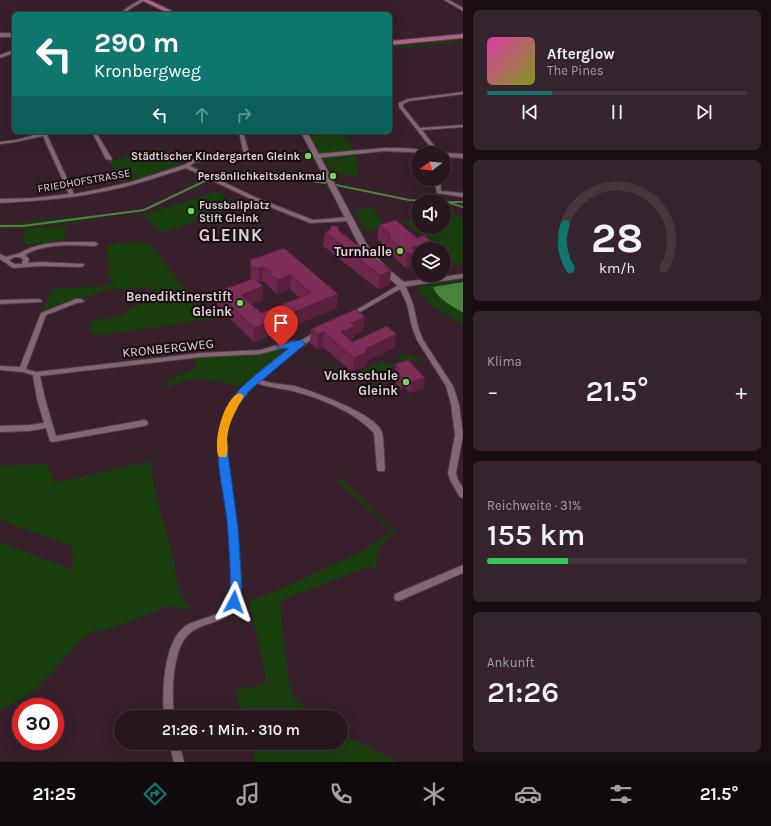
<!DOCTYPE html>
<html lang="de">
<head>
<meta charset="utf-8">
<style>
  body { margin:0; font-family:Karla,sans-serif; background:#35242d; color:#f1f3f6; height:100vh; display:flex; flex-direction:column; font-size:15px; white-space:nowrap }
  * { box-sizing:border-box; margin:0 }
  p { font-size:13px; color:#a59fa5 }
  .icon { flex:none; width:22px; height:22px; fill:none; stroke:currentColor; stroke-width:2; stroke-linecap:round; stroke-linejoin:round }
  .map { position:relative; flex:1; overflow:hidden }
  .panel { display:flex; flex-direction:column; gap:10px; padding:10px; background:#170d12; width:308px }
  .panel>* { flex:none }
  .banner { position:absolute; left:12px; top:12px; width:380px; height:122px; border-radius:6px; box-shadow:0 4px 16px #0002,0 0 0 1px #45363e; background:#0f766e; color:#fff; overflow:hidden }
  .needle { width:26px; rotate:254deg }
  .buttons { position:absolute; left:411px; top:146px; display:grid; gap:8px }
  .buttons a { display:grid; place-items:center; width:40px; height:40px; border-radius:50%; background:#291720; box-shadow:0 4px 16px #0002,0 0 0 1px #45363e; font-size:20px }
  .speed { position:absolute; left:12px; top:698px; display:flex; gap:8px; font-size:20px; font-weight:700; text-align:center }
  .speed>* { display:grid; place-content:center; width:52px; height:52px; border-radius:50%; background:#291720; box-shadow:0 4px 16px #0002,0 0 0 1px #45363e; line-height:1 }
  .speed .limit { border:6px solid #d22; background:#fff; color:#111 }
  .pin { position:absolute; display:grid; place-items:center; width:34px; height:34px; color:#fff; margin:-41px -17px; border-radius:50% 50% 50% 0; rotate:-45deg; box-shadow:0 0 4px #0007 }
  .pin .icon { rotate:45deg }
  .me { position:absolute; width:44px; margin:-22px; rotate:4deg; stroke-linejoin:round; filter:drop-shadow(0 0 3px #0008) }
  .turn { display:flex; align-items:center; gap:14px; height:84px; padding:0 16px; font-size:18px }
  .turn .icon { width:52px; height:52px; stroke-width:2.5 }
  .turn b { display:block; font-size:28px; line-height:34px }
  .lanes { display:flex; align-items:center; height:38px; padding:0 16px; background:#0003; justify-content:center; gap:20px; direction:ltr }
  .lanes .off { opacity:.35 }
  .big { font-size:30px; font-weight:600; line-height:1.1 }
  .panel .card { flex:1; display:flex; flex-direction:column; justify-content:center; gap:6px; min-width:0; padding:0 14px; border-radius:6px; background:#35242d }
  .panel .dial { align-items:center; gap:0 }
  .dial svg { height:104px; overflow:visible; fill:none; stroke:#45363e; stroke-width:7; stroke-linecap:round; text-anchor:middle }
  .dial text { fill:#f1f3f6; stroke:none }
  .song { display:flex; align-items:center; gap:12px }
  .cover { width:48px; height:48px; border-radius:6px; background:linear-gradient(135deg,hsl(320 70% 55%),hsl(70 70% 35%)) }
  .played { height:4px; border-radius:2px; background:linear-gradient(90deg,#0f766e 25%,#45363e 25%) }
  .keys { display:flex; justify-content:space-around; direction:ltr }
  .heat { display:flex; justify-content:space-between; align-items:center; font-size:22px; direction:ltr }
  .charge { height:6px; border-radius:3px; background:linear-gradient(90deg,#34c759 31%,#45363e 0) }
  .trip { position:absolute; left:114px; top:710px; width:234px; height:40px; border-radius:20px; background:#291720; box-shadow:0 4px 16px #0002,0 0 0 1px #45363e; font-weight:600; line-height:40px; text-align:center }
  .tabs { display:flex; height:64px; justify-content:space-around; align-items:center; background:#10090d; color:#a59fa5 }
  .tabs .icon { width:28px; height:28px }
  .tabs .active { color:#0f766e }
  .tabs b { font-size:18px; color:#f1f3f6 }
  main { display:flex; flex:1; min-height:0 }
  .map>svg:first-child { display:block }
  .green { fill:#193e0e }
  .water { fill:#4a843a }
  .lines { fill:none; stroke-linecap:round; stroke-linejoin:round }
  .stream { stroke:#4a843a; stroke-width:2 }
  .minor-casing { stroke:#503c46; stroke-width:2 }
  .tertiary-casing { stroke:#503c46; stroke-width:2 }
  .primary-casing { stroke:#503c46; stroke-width:2 }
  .minor { fill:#836673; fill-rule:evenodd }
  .tertiary { fill:#836673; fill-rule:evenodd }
  .primary { fill:#ac6387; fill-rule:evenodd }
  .wall { fill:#6d274d; fill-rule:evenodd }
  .shaded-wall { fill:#59203e }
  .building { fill:#7f2d59; stroke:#59203e }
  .route { fill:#1a73e8; stroke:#114b97 }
  .slow { fill:#f59e0b }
  .poi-dot { fill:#75d25b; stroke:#180d12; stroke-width:1.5 }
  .labels { text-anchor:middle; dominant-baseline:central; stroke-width:4; stroke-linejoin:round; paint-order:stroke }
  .far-poi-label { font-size:11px; font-weight:bold; fill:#e0d0d7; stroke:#180d12; text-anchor:end }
  .far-street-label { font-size:11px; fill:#e0d0d7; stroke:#180d12 }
  .poi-label { font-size:13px; font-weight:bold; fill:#e0d0d7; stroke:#180d12; text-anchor:end }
  .street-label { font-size:13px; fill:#e0d0d7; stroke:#180d12 }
  .district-label { font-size:17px; font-weight:bold; letter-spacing:1px; fill:#e0d0d7; stroke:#180d12 }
</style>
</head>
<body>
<main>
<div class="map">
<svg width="463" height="762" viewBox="0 0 463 762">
  <rect width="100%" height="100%" fill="#371f2b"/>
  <g class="green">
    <polygon points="463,39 434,42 462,40 463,42 390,49 390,45"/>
    <polygon points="337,133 344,133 353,150 325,154 319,152 310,136"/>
    <polygon points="161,148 163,148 170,158 176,157 179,166 127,182 108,162"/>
    <path d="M356 153 358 177C346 175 331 174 325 161L326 159 328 157Z"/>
    <polygon points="217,191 237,207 162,233 144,215"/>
    <polygon points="373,208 387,229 367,231 354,210"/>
    <polygon points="448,208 463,219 463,264 458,266 444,255 444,249 437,249 403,222 418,217 418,227 444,227 444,209"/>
    <polygon points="97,215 98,218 66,223 0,228 0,225"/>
    <polygon points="57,226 69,228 64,230 66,239 48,242 47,245 37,246 36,243 25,245 23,230 24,229"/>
    <path d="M118 243H141L153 246 179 283 215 318 103 335 91 333 90 321 122 316 128 309 153 299 155 291 149 287 109 290 43 310 52 289 103 286 115 283 109 278C110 267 107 257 107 246Z"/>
    <polygon points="463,279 463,282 444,284 441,298 463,313 463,325 428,303 417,289 419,286"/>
    <path d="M291 346H293L239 387C213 379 194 373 168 388V380L196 368 194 358 263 354Z"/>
    <polygon points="307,354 353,374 382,361 388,366 402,359 397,354 420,357 423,360 418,362 415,359 360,379 314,359"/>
    <path d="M150 461C154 494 165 525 173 557 176 569 176 584 182 596 184 601 188 606 193 610L166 605 164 608 104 631 94 630 85 636 36 689 0 712V542L73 570 72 546 0 520V466L48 464 54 483Z"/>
    <polygon points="335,479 342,479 395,531 377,550 376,569 370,566 283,600 280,605 288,678 294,698 315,717 243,717 235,691 267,683 249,601 279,590 363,551 392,531"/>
    <polygon points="341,733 397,762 255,762 250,743 341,743"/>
  </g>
  <path class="water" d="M463 282V313C454 307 436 298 433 287Z"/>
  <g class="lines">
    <g class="stream">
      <polyline points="336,185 409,200 434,201"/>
      <polyline points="444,202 463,202"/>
      <polyline points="450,203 463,207"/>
      <polyline points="0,226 23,226 144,210 205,181 223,175 259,173 325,183"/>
    </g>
    <g class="minor-casing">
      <g id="minor">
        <polygon points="140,0 145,0 130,9 124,14 120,14 128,7"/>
        <polygon points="444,0 449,0 463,8 463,11"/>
        <polygon points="14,50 14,53 0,58 0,55"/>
        <polygon points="463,92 463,94 409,101 403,104 403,107 420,128 463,125 463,127 422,130 436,148 438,153 432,153 432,149 399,107 399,103 408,99"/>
        <path d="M42 132H54L47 135 74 194 100 189 131 182 184 165 194 159 244 155 239 132H243L250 156 249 157 195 162 190 166 257 198 313 220 349 217 352 219 349 221 310 223 253 200 186 168C158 177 130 187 100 192 67 199 34 201 0 203V199L34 198 69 194 43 136 16 142 0 144V142L16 140 42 133Z"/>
        <polygon points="92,132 96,132 112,159 111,160 106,159"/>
        <path d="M384 148C396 148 419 147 429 153L384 151 317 158 314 156 317 154Z"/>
        <polygon points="444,153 463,154 463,158 444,157"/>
        <polygon points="434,179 440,179 441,191 463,193 463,197 437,193"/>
        <path d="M87 242H95L98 244 95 246C74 245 43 243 25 255L29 259 28 263 40 262 83 264 84 265 83 266 81 267 40 266 13 268 0 259V254L6 257C10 255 16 255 20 253 22 252 24 250 26 250 44 241 68 242 87 242ZM15 257H19L23 259 22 264H14L9 260Z"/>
        <polygon points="402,283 405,285 413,304 418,327 423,340 453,386 459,404 463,435 456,473 458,480 463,488 463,498 460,497 450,480 448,473 455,435 451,404 446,386 417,340 412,327 407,304 400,289 353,316 351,317 348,315"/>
        <polygon points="39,299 42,301 41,302 0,304 0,300"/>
        <path d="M76 299H81L84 301 83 302 77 303 46 315 26 369 36 372 201 353 260 350 293 341H300L319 330 322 332 321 333 294 352 261 380C271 384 283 384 294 386 312 391 376 414 382 432 384 441 384 460 385 469L384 471H378L377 469 374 433C355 412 320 398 293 391 281 388 269 388 257 383 244 395 233 409 228 426 223 445 228 464 231 483 235 506 237 529 239 552 240 566 242 580 240 594 235 626 209 618 190 633 171 649 172 695 174 717H164C162 692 163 637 189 624 201 618 222 616 229 603 236 589 232 569 230 554 229 537 228 520 226 502 224 485 220 468 218 451 216 403 259 371 294 345L260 354 201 357 40 376 45 399 56 436 144 420 147 421 148 423 147 425 144 426 53 442 50 441 46 428 29 431 0 432V426L29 425 44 423 37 399 33 375 22 372 0 370V366L20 367 41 313Z"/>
        <polygon points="463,565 463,573 401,600 398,601 395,600 394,597 395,594"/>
        <polygon points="169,743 179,743 184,762 174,762"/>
      </g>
    </g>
    <g class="tertiary-casing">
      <g id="tertiary">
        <rect x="0" y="33" width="14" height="4"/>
        <path d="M301 132H307L366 243C376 259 389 270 404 282L463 274V278L402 287H399C383 273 369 261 358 243Z"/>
      </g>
    </g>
    <g class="primary-casing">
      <g id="primary">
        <polygon points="141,0 149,0 178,14 170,14"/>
        <polygon points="463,34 463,38 390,45 390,41"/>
      </g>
    </g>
    <use href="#minor" class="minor"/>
    <use href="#tertiary" class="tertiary"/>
    <use href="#primary" class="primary"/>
  </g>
  <g class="wall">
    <polygon points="379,225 418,249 418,258 415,259 414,265 406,268 386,250 386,247 377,239"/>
    <polygon points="338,230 391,271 389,285 378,289 323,246 325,232"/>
    <path d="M284 248 337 308 254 342 217 306V292L251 280 250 260ZM262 281 268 285V286L277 294 290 289 300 298 261 313 251 304 263 300V286L259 282Z"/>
    <polygon points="311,329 363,331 354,335 353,340 351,341 352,342 396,334 394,348 367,361 366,366 352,372 323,347 317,349 310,343"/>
    <polygon points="396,364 425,378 423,389 410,393 405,387 401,389 394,381 395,377 394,375"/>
  </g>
  <g class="shaded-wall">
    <polygon points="431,241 429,249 418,249 418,258 415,259 414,265 406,268 408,254 412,248"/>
    <polygon points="263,267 262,281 259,282 259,269"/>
    <polygon points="391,271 389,285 378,289 380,275"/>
    <polygon points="291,275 290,289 277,294 277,280"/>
    <polygon points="263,286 263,300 241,309 241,295"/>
    <polygon points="338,294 337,308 254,342 254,328"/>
    <polygon points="365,317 363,331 354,335 353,340 340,346 341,332 351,323"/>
    <polygon points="324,332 323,347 317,349 318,335"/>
    <polygon points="396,334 394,348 367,361 366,366 352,372 354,358 365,349"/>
    <polygon points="407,377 405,387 401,389 403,378"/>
    <polygon points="425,378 423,389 410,393 412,382"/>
  </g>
  <g class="building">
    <polygon points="396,220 417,238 424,235 431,241 412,248 416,252 408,254 388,236 391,235 379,225"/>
    <polygon points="331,226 339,226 338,230 391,271 380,275 325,232 330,230"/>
    <polygon points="284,248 338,294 254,328 217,292 254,278 263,286 241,295 261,313 311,293 291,275 277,280 269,273 271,272 263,267 259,269 251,266 250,260"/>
    <polygon points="356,309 365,317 351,323 355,326 341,332 352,342 387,326 396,334 365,349 368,351 354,358 324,332 318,335 311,329"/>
    <polygon points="408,360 425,378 412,382 407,377 403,378 396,370 400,369 396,364"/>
  </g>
  <path class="route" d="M301 340 305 343 304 345 249 391 236 408 229 424 227 438 228 454 238 528 242 588 238 605 234 607 230 605C227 599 230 594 230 587 231 569 229 551 228 532 225 481 200 430 242 387 256 373 274 361 289 348L278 349 277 347 278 345Z"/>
  <path class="slow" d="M240 393 244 396C236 410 229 421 227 438 227 444 229 451 226 457H219C212 443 224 397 240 393Z"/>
  <g class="poi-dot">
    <circle cx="308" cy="156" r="4"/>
    <circle cx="333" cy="176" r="4"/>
    <circle cx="191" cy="211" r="4"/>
    <circle cx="400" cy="251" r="4"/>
    <circle cx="240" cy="303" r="4"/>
    <circle cx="406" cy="382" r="4"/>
  </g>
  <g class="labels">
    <g class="far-poi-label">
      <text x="300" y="156">Städtischer Kindergarten Gleink</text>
      <text x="325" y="176">Persönlichkeitsdenkmal</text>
      <text x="199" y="205" text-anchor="start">Fussballplatz<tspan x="199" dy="13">Stift Gleink</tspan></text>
    </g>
    <g class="far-street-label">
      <text transform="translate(84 181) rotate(-10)">FRIEDHOFSTRASSE</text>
    </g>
    <g class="poi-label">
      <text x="392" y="251">Turnhalle</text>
      <text x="232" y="296">Benediktinerstift<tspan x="232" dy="15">Gleink</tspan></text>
      <text x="398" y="375">Volksschule<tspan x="398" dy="15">Gleink</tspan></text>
    </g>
    <g class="street-label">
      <text transform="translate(168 348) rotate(-6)">KRONBERGWEG</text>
    </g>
    <g class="district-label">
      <text x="231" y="235">GLEINK</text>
    </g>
  </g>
</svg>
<div class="buttons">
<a><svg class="needle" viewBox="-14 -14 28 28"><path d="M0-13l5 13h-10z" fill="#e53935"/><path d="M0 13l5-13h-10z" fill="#a59fa5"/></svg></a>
<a><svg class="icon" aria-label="sound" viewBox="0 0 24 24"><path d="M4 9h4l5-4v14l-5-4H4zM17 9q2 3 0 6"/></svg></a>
<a><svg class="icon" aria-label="layers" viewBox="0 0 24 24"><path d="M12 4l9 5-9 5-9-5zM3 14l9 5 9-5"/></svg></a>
</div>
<div class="speed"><div class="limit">30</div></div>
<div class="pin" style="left:281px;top:347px;background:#d93025"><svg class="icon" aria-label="arrive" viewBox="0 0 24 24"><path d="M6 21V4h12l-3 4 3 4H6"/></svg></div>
<svg class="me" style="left:234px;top:602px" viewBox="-20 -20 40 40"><path d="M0-17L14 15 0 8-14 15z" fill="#1a73e8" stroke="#fff" stroke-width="4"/></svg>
<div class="trip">21:26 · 1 Min. · 310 m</div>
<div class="banner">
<div class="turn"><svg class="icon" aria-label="left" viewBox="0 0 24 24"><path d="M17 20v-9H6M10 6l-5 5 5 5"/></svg><div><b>290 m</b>Kronbergweg</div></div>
<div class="lanes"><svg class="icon" aria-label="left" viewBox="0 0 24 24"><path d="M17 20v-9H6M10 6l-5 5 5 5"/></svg><svg class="icon off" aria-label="ahead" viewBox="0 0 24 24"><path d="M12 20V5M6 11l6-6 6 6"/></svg><svg class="icon off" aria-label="right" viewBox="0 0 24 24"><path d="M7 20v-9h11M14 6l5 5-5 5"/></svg></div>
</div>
</div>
<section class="panel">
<div class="card">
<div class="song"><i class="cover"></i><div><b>Afterglow</b><p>The Pines</p></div></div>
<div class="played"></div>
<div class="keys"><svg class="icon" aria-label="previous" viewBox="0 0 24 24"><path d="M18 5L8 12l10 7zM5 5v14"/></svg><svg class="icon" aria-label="pause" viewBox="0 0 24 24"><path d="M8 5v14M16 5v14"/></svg><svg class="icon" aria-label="next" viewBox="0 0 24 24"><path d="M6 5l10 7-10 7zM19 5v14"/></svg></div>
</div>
<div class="card dial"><svg viewBox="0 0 100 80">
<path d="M14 69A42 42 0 1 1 86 69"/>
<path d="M14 69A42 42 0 0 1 10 35" stroke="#0f766e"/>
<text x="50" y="56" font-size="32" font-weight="700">28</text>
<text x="50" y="72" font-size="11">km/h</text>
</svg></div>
<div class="card"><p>Klima</p>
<div class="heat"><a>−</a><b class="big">21.5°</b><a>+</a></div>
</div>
<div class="card"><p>Reichweite · 31%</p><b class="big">155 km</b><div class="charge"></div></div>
<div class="card"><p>Ankunft</p><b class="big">21:26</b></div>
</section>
</main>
<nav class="tabs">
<b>21:25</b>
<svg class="icon active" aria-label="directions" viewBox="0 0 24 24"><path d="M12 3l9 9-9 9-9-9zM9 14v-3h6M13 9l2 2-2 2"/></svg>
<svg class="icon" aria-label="music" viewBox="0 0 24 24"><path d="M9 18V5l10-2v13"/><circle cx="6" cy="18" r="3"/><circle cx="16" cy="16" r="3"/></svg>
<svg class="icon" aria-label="phone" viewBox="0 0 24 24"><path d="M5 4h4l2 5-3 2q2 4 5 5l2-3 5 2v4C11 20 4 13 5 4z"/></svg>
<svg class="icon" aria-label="climate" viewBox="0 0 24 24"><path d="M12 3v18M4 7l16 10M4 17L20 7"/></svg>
<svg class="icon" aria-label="car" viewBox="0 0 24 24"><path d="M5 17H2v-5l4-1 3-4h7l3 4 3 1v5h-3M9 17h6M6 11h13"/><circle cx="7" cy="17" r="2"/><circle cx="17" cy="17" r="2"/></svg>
<svg class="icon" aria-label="filters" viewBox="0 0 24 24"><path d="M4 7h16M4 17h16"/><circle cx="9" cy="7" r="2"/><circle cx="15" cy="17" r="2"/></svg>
<b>21.5°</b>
</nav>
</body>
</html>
